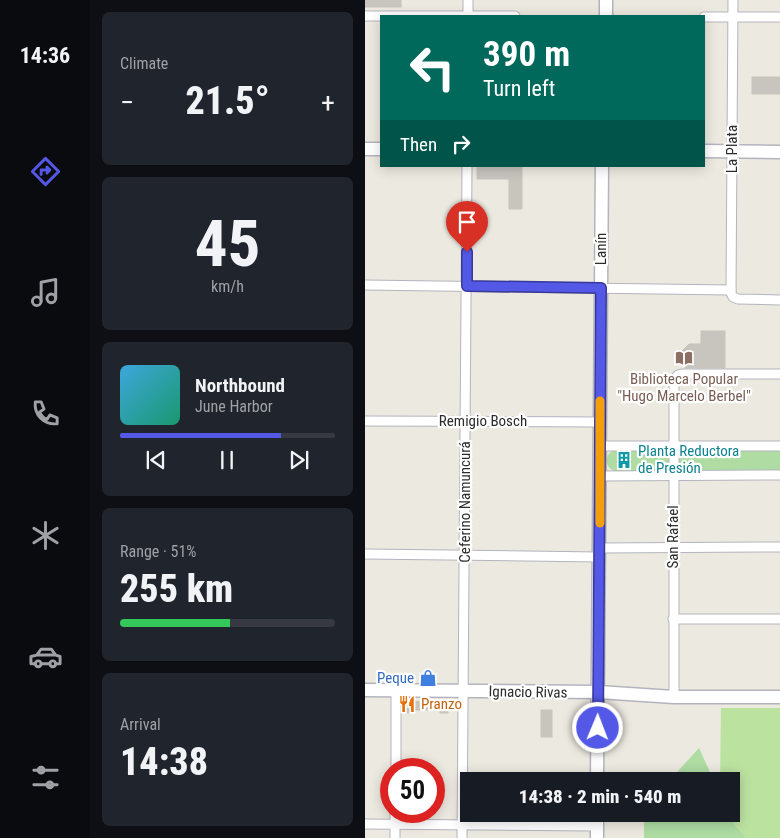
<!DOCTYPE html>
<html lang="en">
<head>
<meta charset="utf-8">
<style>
  body { margin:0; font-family:"Roboto Condensed",sans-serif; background:#20242c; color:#f1f3f6; height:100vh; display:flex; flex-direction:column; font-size:19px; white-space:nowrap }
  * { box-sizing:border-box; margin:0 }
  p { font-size:16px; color:#9ea1a6 }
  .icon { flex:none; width:28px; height:28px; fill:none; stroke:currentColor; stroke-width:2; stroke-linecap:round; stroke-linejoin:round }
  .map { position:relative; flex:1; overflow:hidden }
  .sheet { display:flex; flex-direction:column; gap:12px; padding:12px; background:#0d0f14; width:275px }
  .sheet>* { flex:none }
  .banner { position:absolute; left:15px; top:15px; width:325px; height:152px; border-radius:0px; box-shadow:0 2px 12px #0003; background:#00695c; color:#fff; overflow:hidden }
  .speed { position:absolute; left:15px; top:758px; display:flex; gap:10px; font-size:25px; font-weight:700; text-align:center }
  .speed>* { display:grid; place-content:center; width:65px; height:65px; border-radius:50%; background:#171b24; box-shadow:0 2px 12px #0003; line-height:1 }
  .speed .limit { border:8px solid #d22; background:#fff; color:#111 }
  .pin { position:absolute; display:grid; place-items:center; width:42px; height:42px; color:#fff; margin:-51px -21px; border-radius:50% 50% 50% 0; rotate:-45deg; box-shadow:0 0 5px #0007 }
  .pin .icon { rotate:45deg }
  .me { position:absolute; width:55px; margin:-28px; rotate:1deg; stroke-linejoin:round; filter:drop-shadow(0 0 4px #0008) }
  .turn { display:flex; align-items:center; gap:18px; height:105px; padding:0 20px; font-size:22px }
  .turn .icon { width:65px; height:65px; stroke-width:2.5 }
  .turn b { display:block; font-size:35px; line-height:42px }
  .then { display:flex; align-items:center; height:48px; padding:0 20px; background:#0003; gap:10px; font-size:19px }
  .big { font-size:38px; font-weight:800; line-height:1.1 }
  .sheet .tile { flex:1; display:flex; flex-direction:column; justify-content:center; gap:8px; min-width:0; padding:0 18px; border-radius:8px; background:#20242c }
  .sheet .dial { align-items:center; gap:0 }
  .dial b { font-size:65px; line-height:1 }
  .song { display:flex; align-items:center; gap:15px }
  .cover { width:60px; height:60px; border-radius:8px; background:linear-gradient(135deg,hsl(200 70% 55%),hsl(160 70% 35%)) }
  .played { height:5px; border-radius:2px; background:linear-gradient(90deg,#5458e6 75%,#363941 75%) }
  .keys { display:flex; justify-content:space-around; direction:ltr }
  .heat { display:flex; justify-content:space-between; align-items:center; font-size:28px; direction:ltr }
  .charge { height:8px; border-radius:4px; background:linear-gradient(90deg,#34c759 51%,#363941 0) }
  .trip { position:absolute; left:95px; top:772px; width:280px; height:50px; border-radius:0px; background:#171b24; box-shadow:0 2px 12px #0003; font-weight:800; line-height:50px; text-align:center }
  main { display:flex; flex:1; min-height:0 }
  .tabs { display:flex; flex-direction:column; width:90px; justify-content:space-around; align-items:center; background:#090b0e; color:#9ea1a6 }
  .tabs .icon { width:35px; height:35px }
  .tabs .active { color:#5458e6 }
  .tabs b { font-size:22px; color:#f1f3f6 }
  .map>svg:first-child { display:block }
  .green { fill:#aedca3 }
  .pitch { fill:#bce2a0 }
  .building { fill:#c8c5bf; stroke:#c7c5ba }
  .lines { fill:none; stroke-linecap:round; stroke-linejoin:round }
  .street-casing { stroke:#b4b4be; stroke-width:11 }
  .secondary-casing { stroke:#b4b4be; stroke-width:15 }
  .street { stroke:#fff; stroke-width:9 }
  .secondary { stroke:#fff; stroke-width:12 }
  .route-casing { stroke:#373996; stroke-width:12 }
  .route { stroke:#5458e6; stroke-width:9 }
  .slow { stroke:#f59e0b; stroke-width:9 }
  .labels { text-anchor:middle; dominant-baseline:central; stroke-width:4.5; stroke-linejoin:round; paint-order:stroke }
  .street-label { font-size:15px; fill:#2c2c2c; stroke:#fff }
  .education-label { font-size:15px; fill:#785e54; stroke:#fff }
  .culture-label { font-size:15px; fill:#0d838f; stroke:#fff; text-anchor:start }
  .shop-label { font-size:15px; fill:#366cbe; stroke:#fff; text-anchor:end }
  .food-label { font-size:15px; fill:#c56008; stroke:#fff; text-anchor:start }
</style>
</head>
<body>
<main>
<nav class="tabs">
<b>14:36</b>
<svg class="icon active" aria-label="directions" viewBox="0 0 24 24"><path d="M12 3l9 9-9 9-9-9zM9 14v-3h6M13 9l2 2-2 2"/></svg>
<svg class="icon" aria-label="music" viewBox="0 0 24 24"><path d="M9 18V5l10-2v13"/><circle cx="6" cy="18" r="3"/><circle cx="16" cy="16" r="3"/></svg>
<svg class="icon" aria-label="phone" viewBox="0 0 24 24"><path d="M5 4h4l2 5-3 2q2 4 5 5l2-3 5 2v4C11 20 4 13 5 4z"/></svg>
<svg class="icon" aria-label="climate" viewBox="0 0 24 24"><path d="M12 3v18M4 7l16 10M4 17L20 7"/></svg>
<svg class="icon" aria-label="car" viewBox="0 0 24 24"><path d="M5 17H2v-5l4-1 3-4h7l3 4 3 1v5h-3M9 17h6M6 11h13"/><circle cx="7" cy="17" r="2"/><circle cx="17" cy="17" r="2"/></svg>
<svg class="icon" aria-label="filters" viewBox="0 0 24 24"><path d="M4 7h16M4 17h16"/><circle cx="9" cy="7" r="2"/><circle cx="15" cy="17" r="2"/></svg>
</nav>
<section class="sheet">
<div class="tile"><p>Climate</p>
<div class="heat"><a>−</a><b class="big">21.5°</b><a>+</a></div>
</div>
<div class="tile dial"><b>45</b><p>km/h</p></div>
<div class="tile">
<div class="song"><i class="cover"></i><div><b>Northbound</b><p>June Harbor</p></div></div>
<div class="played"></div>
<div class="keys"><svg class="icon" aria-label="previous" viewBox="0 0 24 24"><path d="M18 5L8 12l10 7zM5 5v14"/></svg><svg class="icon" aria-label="pause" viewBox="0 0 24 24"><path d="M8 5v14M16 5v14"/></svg><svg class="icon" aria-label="next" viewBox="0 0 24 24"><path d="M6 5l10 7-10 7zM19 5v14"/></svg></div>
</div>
<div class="tile"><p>Range · 51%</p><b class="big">255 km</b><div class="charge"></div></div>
<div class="tile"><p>Arrival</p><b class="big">14:38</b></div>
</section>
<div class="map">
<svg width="415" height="838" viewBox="0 0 415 838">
  <rect width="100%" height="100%" fill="#ece9e0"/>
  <g class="green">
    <path d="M249 450H298C308 457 306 467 295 471H249C239 466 239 455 249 450Z"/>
    <path d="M320 450H415V471H320L313 464C312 457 313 453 320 450Z"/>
    <polygon points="334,748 349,781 304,781"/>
    <polygon points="279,814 365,814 371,826 382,838 279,838"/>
  </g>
  <polygon class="pitch" points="356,708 415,708 415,838 382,838 371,826 365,814 366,814 366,781 355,781"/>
  <g class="building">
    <rect x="0" y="0" width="36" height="7"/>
    <rect x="387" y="77" width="28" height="17"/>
    <polygon points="112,166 157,166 157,209 144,209 144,179 112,179"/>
    <polygon points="336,331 360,331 360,368 319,368 315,362 315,353 324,344 336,344"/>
    <polygon points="39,701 83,702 83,713 75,713 75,710 47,710 47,713 39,713"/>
    <rect x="176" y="710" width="11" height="27"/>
  </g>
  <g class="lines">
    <g class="street-casing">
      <g id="street">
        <polyline points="368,0 366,293 368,297 373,299 415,300"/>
        <polyline points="0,16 150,16"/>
        <polyline points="103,16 103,0"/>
        <polyline points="339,17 415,17"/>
        <polyline points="0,285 366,290"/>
        <polyline points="0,421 235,422"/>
        <polyline points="235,446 415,446"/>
        <polyline points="235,476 415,475"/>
        <polyline points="234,548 415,547"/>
        <polyline points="0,554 234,557"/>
        <polyline points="308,619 415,619"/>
        <polyline points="309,697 309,380 313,375 318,374 415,374"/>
        <polyline points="31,769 31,690"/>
        <polyline points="0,824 232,826"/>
        <polyline points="30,838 30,811"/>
        <polyline points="97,838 102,166"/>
      </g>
    </g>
    <g class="secondary-casing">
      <g id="secondary">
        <polyline points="241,0 241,16"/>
        <polyline points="0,149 16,149"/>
        <polyline points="339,151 415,152"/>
        <polyline points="0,690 233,692 309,697 415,697"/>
        <polyline points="232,781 237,166"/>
        <polyline points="232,838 232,814"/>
      </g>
    </g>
    <use href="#street" class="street"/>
    <use href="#secondary" class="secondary"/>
  </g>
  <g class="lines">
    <g class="route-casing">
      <polyline id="route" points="102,252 102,286 236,288 233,728"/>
    </g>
    <use href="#route" class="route"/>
    <polyline class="slow" points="235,523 235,401"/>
  </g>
  <defs>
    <g id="library-bare" transform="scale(1.35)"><path d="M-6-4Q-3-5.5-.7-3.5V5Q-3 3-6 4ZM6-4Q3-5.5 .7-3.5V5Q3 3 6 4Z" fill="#8d6e63" stroke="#fff" stroke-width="2.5" paint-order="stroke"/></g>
    <g id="building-bare" transform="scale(1.35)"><path d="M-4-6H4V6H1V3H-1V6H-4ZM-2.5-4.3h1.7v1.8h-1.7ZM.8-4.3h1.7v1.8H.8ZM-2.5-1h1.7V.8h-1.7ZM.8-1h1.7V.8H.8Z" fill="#0f9aa8" stroke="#fff" stroke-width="2.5" paint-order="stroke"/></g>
    <g id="shop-bare" transform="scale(1.35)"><path d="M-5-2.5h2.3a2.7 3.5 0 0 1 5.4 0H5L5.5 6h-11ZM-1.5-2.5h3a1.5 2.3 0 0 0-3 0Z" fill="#3f7fe0" stroke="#fff" stroke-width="2.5" paint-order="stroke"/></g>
    <g id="restaurant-bare" transform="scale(1.35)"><path d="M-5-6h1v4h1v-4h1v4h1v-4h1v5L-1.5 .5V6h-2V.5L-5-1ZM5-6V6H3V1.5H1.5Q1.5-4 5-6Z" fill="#e8710a" stroke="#fff" stroke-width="2.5" paint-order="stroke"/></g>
  </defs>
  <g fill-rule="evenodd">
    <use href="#library-bare" x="319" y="358"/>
    <use href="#building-bare" x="259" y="460"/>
    <use href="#shop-bare" x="63" y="678"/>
    <use href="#restaurant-bare" x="42" y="704"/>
  </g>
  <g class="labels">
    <g class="street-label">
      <text transform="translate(367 149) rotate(-90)">La Plata</text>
      <text transform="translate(236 249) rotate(-90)">Lanín</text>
      <text x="118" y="421">Remigio Bosch</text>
      <text transform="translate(100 502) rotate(-90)">Ceferino Namuncurá</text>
      <text transform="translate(308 537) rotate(-90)">San Rafael</text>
      <text transform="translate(163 692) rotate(1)">Ignacio Rivas</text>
    </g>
    <g class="education-label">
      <text x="319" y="379">Biblioteca Popular<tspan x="319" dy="17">"Hugo Marcelo Berbel"</tspan></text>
    </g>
    <g class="culture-label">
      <text x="273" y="451">Planta Reductora<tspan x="273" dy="17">de Presión</tspan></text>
    </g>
    <g class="shop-label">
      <text x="49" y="678">Peque</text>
    </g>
    <g class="food-label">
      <text x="56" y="704">Pranzo</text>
    </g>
  </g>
</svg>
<div class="speed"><div class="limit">50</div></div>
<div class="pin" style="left:102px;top:252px;background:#d93025"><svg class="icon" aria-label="arrive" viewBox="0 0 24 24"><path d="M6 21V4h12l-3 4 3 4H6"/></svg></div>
<svg class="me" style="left:233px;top:728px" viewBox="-20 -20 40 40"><circle r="17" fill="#5458e6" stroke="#fff" stroke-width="3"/><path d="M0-11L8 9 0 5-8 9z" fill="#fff"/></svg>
<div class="trip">14:38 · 2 min · 540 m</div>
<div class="banner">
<div class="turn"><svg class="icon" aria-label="left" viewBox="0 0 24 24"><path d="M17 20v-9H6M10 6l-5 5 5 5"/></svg><div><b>390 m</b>Turn left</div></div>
<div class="then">Then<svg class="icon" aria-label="right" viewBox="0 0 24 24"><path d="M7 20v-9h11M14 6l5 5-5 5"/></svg></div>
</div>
</div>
</main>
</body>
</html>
